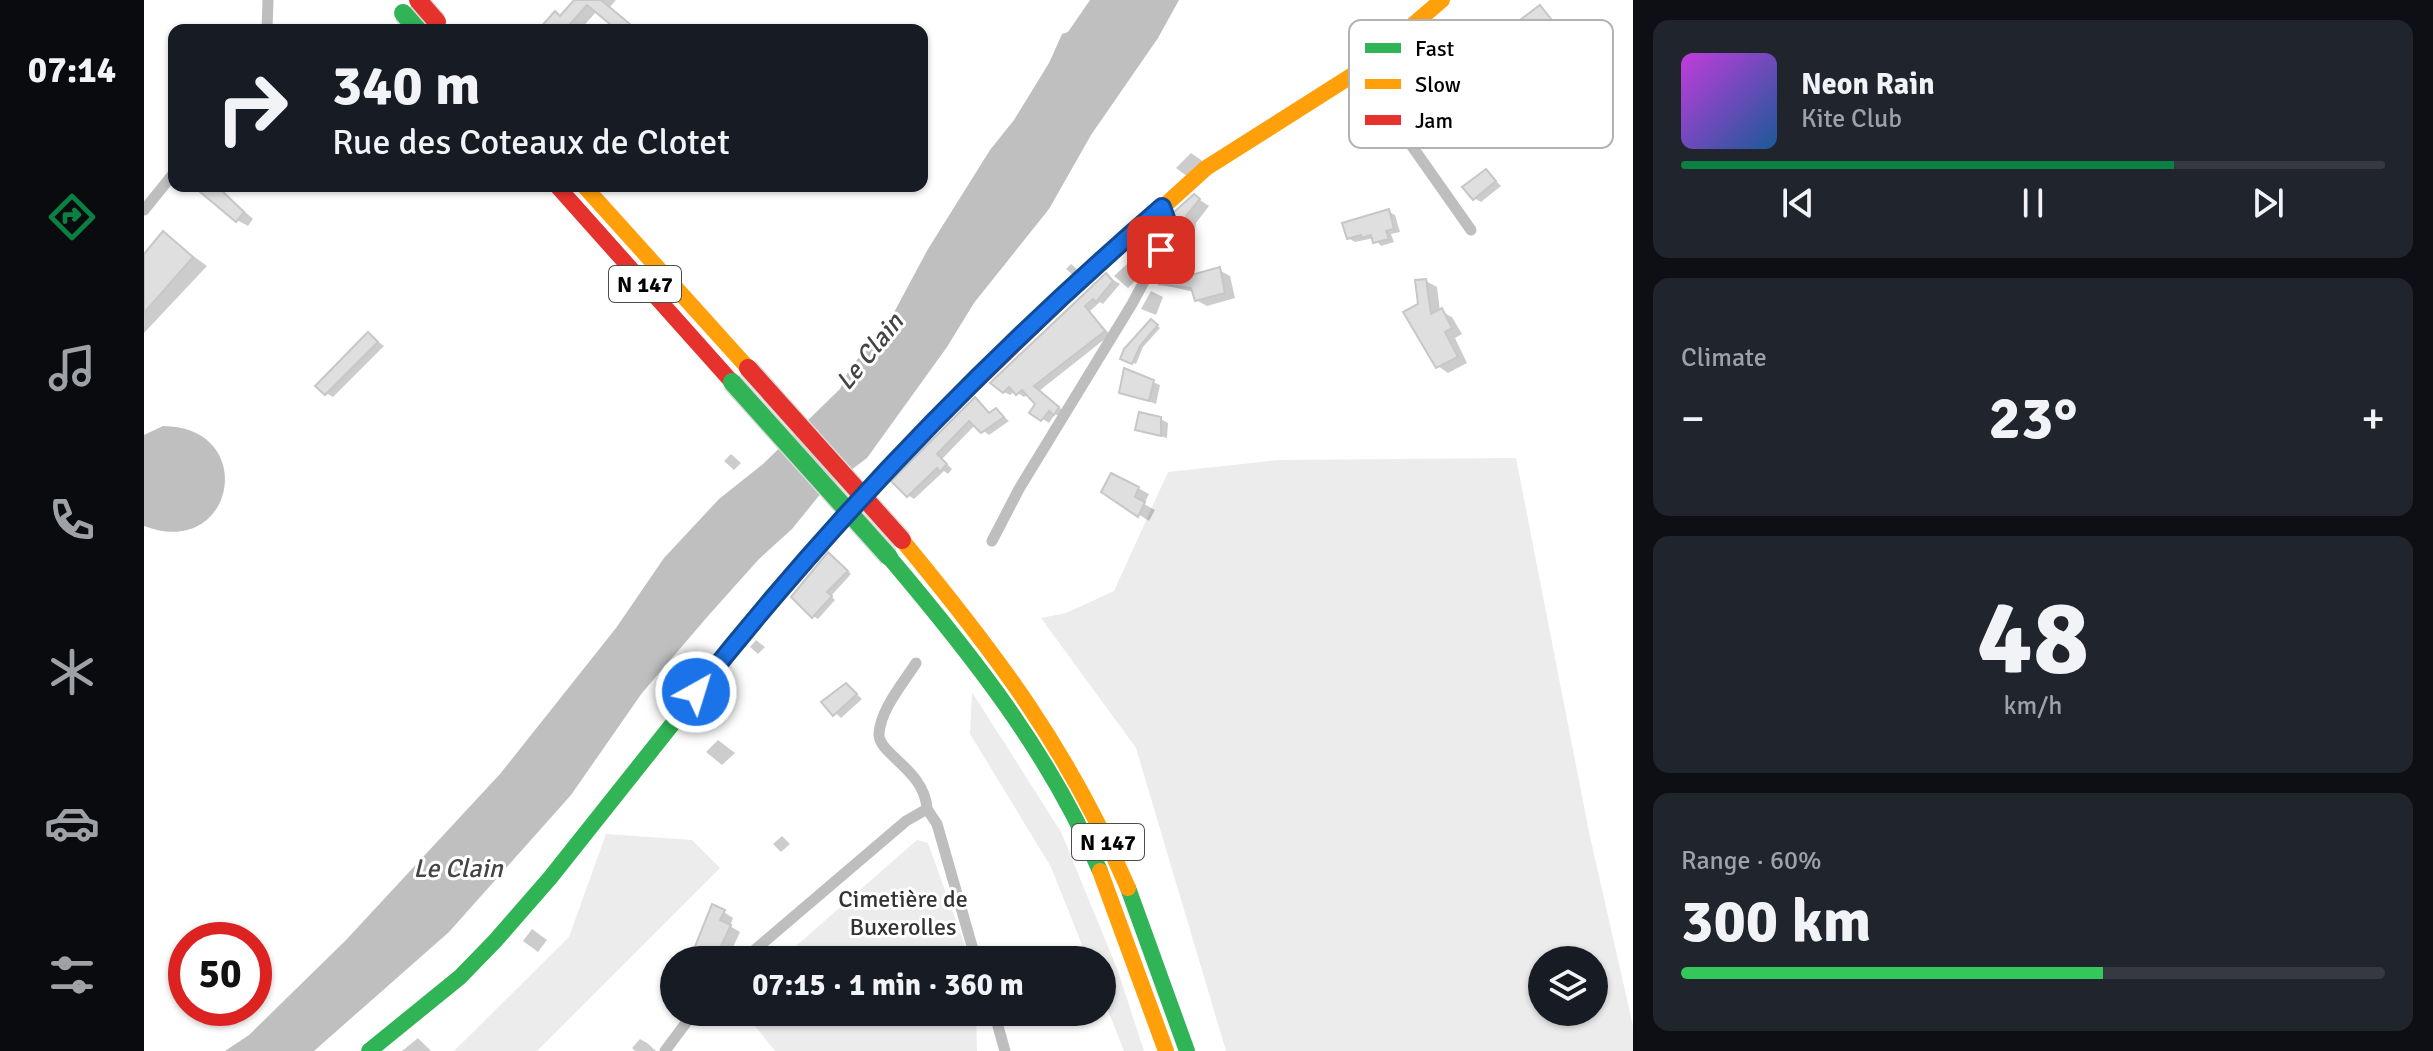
<!DOCTYPE html>
<html lang="en">
<head>
<meta charset="utf-8">
<style>
  body { margin:0; font-family:Signika,sans-serif; background:#20242c; color:#f1f3f6; height:100vh; display:flex; flex-direction:column; font-size:30px; white-space:nowrap }
  * { box-sizing:border-box; margin:0 }
  p { font-size:26px; color:#9ea1a6 }
  .icon { flex:none; width:44px; height:44px; fill:none; stroke:currentColor; stroke-width:2; stroke-linecap:round; stroke-linejoin:round }
  .map { position:relative; flex:1; overflow:hidden }
  .details { display:flex; flex-direction:column; gap:20px; padding:20px; background:#0d0f14; width:800px }
  .details>* { flex:none }
  .hud { position:absolute; left:24px; top:24px; width:760px; height:168px; border-radius:16px; box-shadow:0 2px 6px #0004; background:#171b24; color:#f1f3f6; overflow:hidden }
  .controls { position:absolute; left:1384px; top:946px; display:grid; gap:16px }
  .controls a { display:grid; place-items:center; width:80px; height:80px; border-radius:50%; background:#171b24; box-shadow:0 2px 6px #0004; font-size:40px }
  .speed { position:absolute; left:24px; top:922px; display:flex; gap:16px; font-size:40px; font-weight:700; text-align:center }
  .speed>* { display:grid; place-content:center; width:104px; height:104px; border-radius:50%; background:#171b24; box-shadow:0 2px 6px #0004; line-height:1 }
  .speed .limit { border:12px solid #d22; background:#fff; color:#111 }
  .pin { position:absolute; display:grid; place-items:center; width:68px; height:68px; color:#fff; margin:-34px; border-radius:16px; box-shadow:0 4px 12px #0006 }
  .me { position:absolute; width:88px; margin:-44px; rotate:39deg; stroke-linejoin:round; filter:drop-shadow(0 0 6px #0008) }
  .turn { display:flex; align-items:center; gap:28px; height:168px; padding:0 32px; font-size:36px }
  .turn .icon { width:104px; height:104px; stroke-width:2.5 }
  .turn b { display:block; font-size:56px; line-height:68px }
  .big { font-size:60px; font-weight:800; line-height:1.1 }
  .details .widget { flex:1; display:flex; flex-direction:column; justify-content:center; gap:12px; min-width:0; padding:0 28px; border-radius:16px; background:#20242c }
  .details .dial { align-items:center; gap:0 }
  .dial b { font-size:104px; line-height:1 }
  .song { display:flex; align-items:center; gap:24px }
  .cover { width:96px; height:96px; border-radius:12px; background:linear-gradient(135deg,hsl(290 70% 55%),hsl(210 70% 35%)) }
  .played { height:8px; border-radius:4px; background:linear-gradient(90deg,#0b8043 70%,#363941 70%) }
  .keys { display:flex; justify-content:space-around; direction:ltr }
  .heat { display:flex; justify-content:space-between; align-items:center; font-size:44px; direction:ltr }
  .charge { height:12px; border-radius:6px; background:linear-gradient(90deg,#34c759 60%,#363941 0) }
  .trip { position:absolute; left:516px; top:946px; width:456px; height:80px; border-radius:40px; background:#171b24; box-shadow:0 2px 6px #0004; font-weight:800; line-height:80px; text-align:center }
  main { display:flex; flex:1; min-height:0 }
  .tab-bar { display:flex; flex-direction:column; width:144px; justify-content:space-around; align-items:center; background:#090b0e; color:#9ea1a6 }
  .tab-bar .icon { width:56px; height:56px }
  .tab-bar .current { color:#0b8043 }
  .tab-bar b { font-size:36px; color:#f1f3f6 }
  .map>svg:first-child { display:block }
  .green { fill:#ececec; fill-rule:evenodd }
  .water { fill:#bfbfbf }
  .shadow { fill:#0003 }
  .building { fill:#dfdfdf; stroke:#c7c7c7; stroke-width:2 }
  .lines { fill:none; stroke-linecap:round; stroke-linejoin:round }
  .street { stroke:#bebebe; stroke-width:11 }
  .fast { stroke:#30b455; stroke-width:16 }
  .slow { stroke:#ff9f0a; stroke-width:16 }
  .jam { stroke:#e5322d; stroke-width:16 }
  .fast-bridge-casing { stroke:#dbdbdb; stroke-width:21; stroke-linecap:butt }
  .jam-bridge-casing { stroke:#dbdbdb; stroke-width:21; stroke-linecap:butt }
  .fast-bridge { stroke:#30b455; stroke-width:18 }
  .jam-bridge { stroke:#e5322d; stroke-width:18 }
  .route-casing { stroke:#114b97; stroke-width:20 }
  .route { stroke:#1a73e8; stroke-width:14 }
  .labels { text-anchor:middle; dominant-baseline:central; stroke-width:6; stroke-linejoin:round; paint-order:stroke }
  .shield { fill:#fff; stroke:#4c4c4c; stroke-width:2 }
  .shield-label { font-size:22px; font-weight:bold; fill:#000 }
  .park-label { font-size:24px; fill:#333; stroke:#fff }
  .water-label { font-size:26px; font-style:italic; fill:#444; stroke:#fff }
  .key { fill:#fff; stroke:#b2b2b2; stroke-width:2 }
  .key-label { font-size:22px; fill:#000 }
</style>
</head>
<body>
<main>
<nav class="tab-bar">
<b>07:14</b>
<svg class="icon current" aria-label="directions" viewBox="0 0 24 24"><path d="M12 3l9 9-9 9-9-9zM9 14v-3h6M13 9l2 2-2 2"/></svg>
<svg class="icon" aria-label="music" viewBox="0 0 24 24"><path d="M9 18V5l10-2v13"/><circle cx="6" cy="18" r="3"/><circle cx="16" cy="16" r="3"/></svg>
<svg class="icon" aria-label="phone" viewBox="0 0 24 24"><path d="M5 4h4l2 5-3 2q2 4 5 5l2-3 5 2v4C11 20 4 13 5 4z"/></svg>
<svg class="icon" aria-label="climate" viewBox="0 0 24 24"><path d="M12 3v18M4 7l16 10M4 17L20 7"/></svg>
<svg class="icon" aria-label="car" viewBox="0 0 24 24"><path d="M5 17H2v-5l4-1 3-4h7l3 4 3 1v5h-3M9 17h6M6 11h13"/><circle cx="7" cy="17" r="2"/><circle cx="17" cy="17" r="2"/></svg>
<svg class="icon" aria-label="filters" viewBox="0 0 24 24"><path d="M4 7h16M4 17h16"/><circle cx="9" cy="7" r="2"/><circle cx="15" cy="17" r="2"/></svg>
</nav>
<div class="map">
<svg width="1489" height="1051" viewBox="0 0 1489 1051">
  <rect width="100%" height="100%" fill="#fff"/>
  <g class="green">
    <path d="M1372 458 1445 832 1489 1026V1051H1082L992 748 897 618 922 613 970 591 1024 472 1134 460ZM1398 960H1450V1012H1398Z"/>
    <polygon points="828,692 917,832 974,971 1000,1051 980,1051 958,995 958,960 944,960 907,867 826,734"/>
    <polygon points="462,834 548,840 576,868 393,1051 310,1051 425,937"/>
    <polygon points="773,840 784,843 826,960 636,960"/>
    <polygon points="600,1012 832,1012 833,1051 631,1051"/>
  </g>
  <g class="water">
    <polygon points="946,0 1035,0 1014,38 947,135 905,209 830,303 803,347 723,458 678,492 648,529 615,559 564,616 498,693 427,795 305,932 170,1051 81,1051 105,1035 202,940 356,774 472,628 520,558 575,499 619,464 696,389 707,366 734,338 747,318 784,249 846,150 870,120 905,63 918,34 924,32"/>
    <path d="M19 426C116 427 91 561 0 526V435Z"/>
  </g>
  <g class="shadow">
    <polygon points="432,0 472,0 466,7 494,30 476,30 453,11 436,30 397,30 417,17"/>
    <polygon points="1396,7 1411,23 1393,36 1388,33"/>
    <polygon points="1047,153 1060,162 1044,177 1032,168"/>
    <polygon points="1342,171 1357,186 1337,202 1330,198"/>
    <polygon points="52,186 73,186 109,219 104,226 93,220"/>
    <polygon points="1050,196 1065,206 1052,223 1045,278 1075,270 1086,276 1091,298 1063,306 1052,300 1050,292 1019,285 1022,284 1033,233"/>
    <polygon points="1244,211 1251,215 1256,232 1247,234 1250,242 1237,246 1230,238 1211,242 1204,238"/>
    <polygon points="19,234 63,266 0,333 0,257"/>
    <polygon points="927,264 935,271 930,276 922,269"/>
    <polygon points="983,264 997,275 984,288 970,276"/>
    <polygon points="962,276 976,284 959,304 956,302 946,311 966,335 895,391 921,412 917,417 911,414 905,423 888,412 894,404 884,394 880,397 871,391 866,395 860,392"/>
    <polygon points="1282,281 1293,287 1296,311 1308,317 1318,334 1311,338 1323,363 1304,373 1294,366 1276,305"/>
    <polygon points="1007,291 1019,297 1012,315 997,309"/>
    <polygon points="1010,323 1016,328 999,347 992,364 978,358"/>
    <polygon points="225,335 240,346 189,397 182,393"/>
    <polygon points="982,371 1016,385 1012,404 977,392"/>
    <polygon points="831,400 847,414 852,410 865,421 845,435 831,425 798,459 808,469 804,474 800,471 770,499 764,495"/>
    <polygon points="1017,419 1024,423 1023,438 993,429"/>
    <polygon points="587,454 597,463 590,470 580,461"/>
    <polygon points="994,488 1005,494 1000,504 1011,510 1005,521 960,492"/>
    <polygon points="689,558 707,574 687,596 691,600 674,619 669,616"/>
    <polygon points="612,640 621,647 614,654 606,647"/>
    <polygon points="580,678 588,684 565,711 558,706"/>
    <polygon points="703,685 718,699 697,718 680,702"/>
    <polygon points="574,740 591,753 578,765 562,752"/>
    <polygon points="638,836 646,844 637,852 629,844"/>
    <polygon points="580,912 589,918 586,926 596,932 583,960 575,960 552,948"/>
    <polygon points="388,929 403,940 394,952 379,941"/>
    <polygon points="274,1038 287,1051 258,1051"/>
    <polygon points="496,1039 503,1043 512,1051 491,1051 488,1048"/>
  </g>
  <g class="building">
    <polygon points="430,0 457,0 493,30 473,30 443,5 421,30 394,30 411,11 416,16"/>
    <polygon points="1396,5 1407,19 1386,35 1376,20"/>
    <polygon points="1342,169 1352,181 1329,200 1318,187"/>
    <polygon points="49,186 73,186 100,212 92,222"/>
    <polygon points="1050,194 1056,199 1042,216 1033,279 1076,267 1081,293 1051,301 1047,288 1014,284 1021,282 1031,233 1029,213"/>
    <polygon points="1245,209 1250,229 1242,231 1245,239 1229,243 1227,235 1218,238 1217,235 1203,239 1198,223"/>
    <polygon points="19,231 49,257 0,313 0,254"/>
    <polygon points="962,273 969,281 952,302 949,299 941,306 961,331 890,386 915,407 910,415 905,411 897,421 885,413 891,404 878,390 872,395 865,387 859,393 846,383"/>
    <polygon points="1282,279 1287,314 1298,308 1308,328 1301,332 1314,357 1292,368 1259,312 1274,304 1271,280"/>
    <polygon points="1007,319 1014,325 996,346 988,364 976,359 980,349"/>
    <polygon points="224,332 234,342 181,395 171,386"/>
    <polygon points="980,368 1010,380 1005,401 975,393"/>
    <polygon points="831,397 845,413 852,408 860,417 837,433 825,421 793,454 803,464 796,472 793,468 763,497 747,481"/>
    <polygon points="995,412 1017,417 1017,436 991,430"/>
    <polygon points="967,473 995,487 991,497 1001,502 994,517 957,492"/>
    <polygon points="684,552 704,571 683,592 688,596 668,618 647,597"/>
    <polygon points="702,683 713,694 689,716 677,702"/>
    <polygon points="568,904 581,910 576,920 587,925 571,959 550,949"/>
  </g>
  <g class="lines">
    <g class="street">
      <polyline points="123,30 124,0"/>
      <polyline points="1215,71 1327,230"/>
      <polyline points="0,210 30,173"/>
      <polyline points="848,541 875,489 988,304 1017,250 1023,221 1018,207"/>
      <polyline points="783,809 793,824 832,960"/>
      <path d="M599 960 762 821 783 809C781 770 734 754 735 734 736 710 760 682 772 663"/>
      <polyline points="850,1012 861,1051"/>
      <polyline points="521,1051 550,1012"/>
    </g>
    <g class="fast">
      <path d="M745 557C827 654 906 753 956 871"/>
      <polyline points="984,888 1043,1051"/>
      <polyline points="225,1051 316,977 351,941 406,878 600,634"/>
    </g>
    <g class="slow">
      <polyline points="440,186 604,368"/>
      <polyline points="923,294 1062,168 1215,71 1298,0"/>
      <path d="M758 540C853 655 924 749 984 888"/>
      <polyline points="956,871 1022,1051"/>
    </g>
    <g class="jam">
      <polyline points="413,186 588,382"/>
      <polyline points="600,634 748,463 923,294"/>
    </g>
    <g class="fast-bridge-casing">
      <g id="fast-bridge">
        <polyline points="259,13 274,30"/>
        <polyline points="588,382 745,557"/>
      </g>
    </g>
    <g class="jam-bridge-casing">
      <g id="jam-bridge">
        <polyline points="274,0 293,22"/>
        <polyline points="604,368 758,540"/>
      </g>
    </g>
    <use href="#fast-bridge" class="fast-bridge"/>
    <use href="#jam-bridge" class="jam-bridge"/>
  </g>
  <g class="lines">
    <g class="route-casing">
      <path id="route" d="M552 692C691 516 848 354 1018 207L1023 221 1017 250"/>
    </g>
    <use href="#route" class="route"/>
  </g>
  <g class="labels">
    <g class="shield">
      <rect x="465" y="266" width="72" height="36" rx="6"/>
      <rect x="928" y="824" width="72" height="36" rx="6"/>
    </g>
    <g class="shield-label">
      <text x="501" y="284">N 147</text>
      <text x="964" y="842">N 147</text>
    </g>
    <g class="park-label">
      <text x="759" y="899">Cimetière de<tspan x="759" dy="28">Buxerolles</tspan></text>
    </g>
    <g class="water-label">
      <text transform="translate(726 352) rotate(-51)">Le Clain</text>
      <text x="314" y="869">Le Clain</text>
    </g>
  </g>
  <rect x="1205" y="20" width="264" height="128" rx="12" class="key"/>
  <rect x="1221" y="43" width="36" height="10" fill="#30b455"/>
  <rect x="1221" y="79" width="36" height="10" fill="#ff9f0a"/>
  <rect x="1221" y="115" width="36" height="10" fill="#e5322d"/>
  <g class="key-label">
    <text x="1271" y="56">Fast</text>
    <text x="1271" y="92">Slow</text>
    <text x="1271" y="128">Jam</text>
  </g>
</svg>
<div class="controls">
<a><svg class="icon" aria-label="layers" viewBox="0 0 24 24"><path d="M12 4l9 5-9 5-9-5zM3 14l9 5 9-5"/></svg></a>
</div>
<div class="speed"><div class="limit">50</div></div>
<div class="pin" style="left:1017px;top:250px;background:#d93025"><svg class="icon" aria-label="arrive" viewBox="0 0 24 24"><path d="M6 21V4h12l-3 4 3 4H6"/></svg></div>
<svg class="me" style="left:552px;top:692px" viewBox="-20 -20 40 40"><circle r="17" fill="#1a73e8" stroke="#fff" stroke-width="3"/><path d="M0-11L8 9 0 5-8 9z" fill="#fff"/></svg>
<div class="trip">07:15 · 1 min · 360 m</div>
<div class="hud">
<div class="turn"><svg class="icon" aria-label="right" viewBox="0 0 24 24"><path d="M7 20v-9h11M14 6l5 5-5 5"/></svg><div><b>340 m</b>Rue des Coteaux de Clotet</div></div>
</div>
</div>
<section class="details">
<div class="widget">
<div class="song"><i class="cover"></i><div><b>Neon Rain</b><p>Kite Club</p></div></div>
<div class="played"></div>
<div class="keys"><svg class="icon" aria-label="previous" viewBox="0 0 24 24"><path d="M18 5L8 12l10 7zM5 5v14"/></svg><svg class="icon" aria-label="pause" viewBox="0 0 24 24"><path d="M8 5v14M16 5v14"/></svg><svg class="icon" aria-label="next" viewBox="0 0 24 24"><path d="M6 5l10 7-10 7zM19 5v14"/></svg></div>
</div>
<div class="widget"><p>Climate</p>
<div class="heat"><a>−</a><b class="big">23°</b><a>+</a></div>
</div>
<div class="widget dial"><b>48</b><p>km/h</p></div>
<div class="widget"><p>Range · 60%</p><b class="big">300 km</b><div class="charge"></div></div>
</section>
</main>
</body>
</html>
